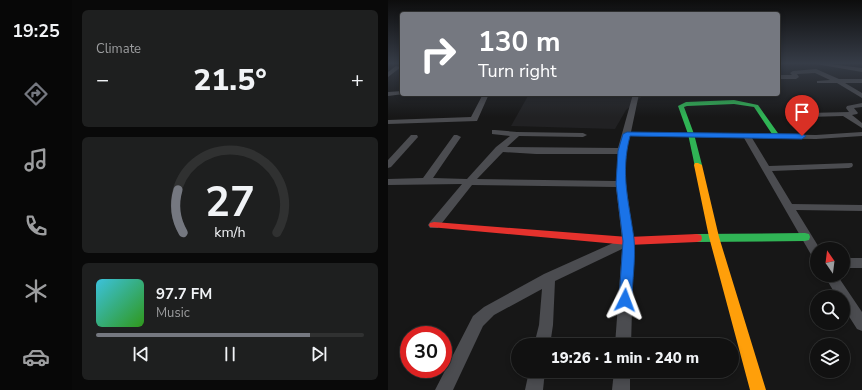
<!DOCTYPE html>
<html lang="en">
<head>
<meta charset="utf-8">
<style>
  body { margin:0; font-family:"Nunito Sans",sans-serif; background:#1e1f1f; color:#f1f3f6; height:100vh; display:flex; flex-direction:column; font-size:15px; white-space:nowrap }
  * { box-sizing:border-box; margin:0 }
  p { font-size:13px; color:#9c9d9f }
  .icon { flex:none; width:22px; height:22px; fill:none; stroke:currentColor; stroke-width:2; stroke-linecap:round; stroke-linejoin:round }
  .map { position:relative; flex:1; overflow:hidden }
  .panel { display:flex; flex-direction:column; gap:10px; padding:10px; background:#090909; width:316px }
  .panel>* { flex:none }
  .banner { position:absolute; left:12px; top:12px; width:380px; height:84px; border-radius:4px; box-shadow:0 2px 6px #0003,0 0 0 1px #303131; background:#757880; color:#fff; overflow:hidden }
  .needle { width:26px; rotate:346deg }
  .buttons { position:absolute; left:422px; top:242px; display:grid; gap:8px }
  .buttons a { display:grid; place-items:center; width:40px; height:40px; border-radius:50%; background:#111; box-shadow:0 2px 6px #0003,0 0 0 1px #303131; font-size:20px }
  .speed { position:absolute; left:12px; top:326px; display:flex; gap:8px; font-size:20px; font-weight:700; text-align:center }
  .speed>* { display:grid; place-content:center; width:52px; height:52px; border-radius:50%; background:#111; box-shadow:0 2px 6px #0003,0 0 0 1px #303131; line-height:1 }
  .speed .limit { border:6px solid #d22; background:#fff; color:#111 }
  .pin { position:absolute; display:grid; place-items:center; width:34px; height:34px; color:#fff; margin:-41px -17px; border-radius:50% 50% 50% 0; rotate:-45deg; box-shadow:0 0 4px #0007 }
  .pin .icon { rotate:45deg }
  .me { position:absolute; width:44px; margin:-22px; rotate:3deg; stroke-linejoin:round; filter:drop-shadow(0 0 3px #0008) }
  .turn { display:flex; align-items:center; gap:14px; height:84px; padding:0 12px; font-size:18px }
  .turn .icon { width:52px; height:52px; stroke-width:2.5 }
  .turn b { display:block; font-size:28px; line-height:34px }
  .big { font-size:30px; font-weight:800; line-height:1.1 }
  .panel .tile { flex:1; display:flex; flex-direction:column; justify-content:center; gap:6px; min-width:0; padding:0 14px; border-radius:6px; background:#1e1f1f }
  .panel .dial { align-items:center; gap:0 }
  .dial svg { height:104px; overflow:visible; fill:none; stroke:#303131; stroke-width:7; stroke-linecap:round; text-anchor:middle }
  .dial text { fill:#f1f3f6; stroke:none }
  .song { display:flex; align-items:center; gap:12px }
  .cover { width:48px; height:48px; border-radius:6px; background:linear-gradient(135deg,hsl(190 70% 55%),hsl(110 70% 35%)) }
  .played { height:4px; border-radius:2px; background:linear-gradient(90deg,#757880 80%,#303131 80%) }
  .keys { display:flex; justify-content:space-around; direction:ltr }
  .heat { display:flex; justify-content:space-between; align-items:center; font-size:22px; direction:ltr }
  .trip { position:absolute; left:123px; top:338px; width:228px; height:40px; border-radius:20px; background:#111; box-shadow:0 2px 6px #0003,0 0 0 1px #303131; font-weight:800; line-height:40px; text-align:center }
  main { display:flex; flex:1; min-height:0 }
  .dock { display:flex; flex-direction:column; width:72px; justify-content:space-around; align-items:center; background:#070707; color:#9c9d9f }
  .dock .icon { width:28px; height:28px }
  .dock .active { color:#757880 }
  .dock b { font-size:18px; color:#f1f3f6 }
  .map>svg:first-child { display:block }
  .built { fill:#212123 }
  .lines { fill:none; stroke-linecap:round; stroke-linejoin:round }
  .street { fill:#4b4c50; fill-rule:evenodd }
  .fast { fill:#30b455; fill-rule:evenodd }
  .slow { fill:#ff9f0a; fill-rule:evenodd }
  .jam { fill:#e5322d; fill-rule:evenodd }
  .route { fill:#1a73e8; stroke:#114b97 }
</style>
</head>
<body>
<main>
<nav class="dock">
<b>19:25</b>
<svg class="icon active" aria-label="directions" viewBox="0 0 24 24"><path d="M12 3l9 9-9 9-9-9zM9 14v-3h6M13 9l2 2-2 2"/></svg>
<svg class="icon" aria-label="music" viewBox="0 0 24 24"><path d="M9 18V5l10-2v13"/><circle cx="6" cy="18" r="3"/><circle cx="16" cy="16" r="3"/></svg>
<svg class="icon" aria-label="phone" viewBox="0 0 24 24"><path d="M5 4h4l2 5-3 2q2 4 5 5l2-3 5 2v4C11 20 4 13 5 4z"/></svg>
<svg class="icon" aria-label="climate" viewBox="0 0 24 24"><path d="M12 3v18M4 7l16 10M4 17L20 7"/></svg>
<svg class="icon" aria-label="car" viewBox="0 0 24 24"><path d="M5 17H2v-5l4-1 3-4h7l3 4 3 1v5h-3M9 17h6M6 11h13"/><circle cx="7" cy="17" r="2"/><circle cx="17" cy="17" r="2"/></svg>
</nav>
<section class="panel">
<div class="tile"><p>Climate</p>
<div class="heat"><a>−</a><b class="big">21.5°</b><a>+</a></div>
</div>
<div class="tile dial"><svg viewBox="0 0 100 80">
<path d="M14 69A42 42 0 1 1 86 69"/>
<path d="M14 69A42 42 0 0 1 10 36" stroke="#757880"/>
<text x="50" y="56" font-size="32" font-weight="700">27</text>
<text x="50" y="72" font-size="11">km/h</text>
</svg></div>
<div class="tile">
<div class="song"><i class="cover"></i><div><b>97.7 FM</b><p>Music</p></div></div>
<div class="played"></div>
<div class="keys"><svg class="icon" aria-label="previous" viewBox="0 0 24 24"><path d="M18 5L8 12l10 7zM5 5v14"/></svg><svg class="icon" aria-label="pause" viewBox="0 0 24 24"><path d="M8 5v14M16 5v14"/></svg><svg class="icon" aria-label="next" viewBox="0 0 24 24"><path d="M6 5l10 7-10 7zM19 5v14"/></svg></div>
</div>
</section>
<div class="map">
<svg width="474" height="390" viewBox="0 0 474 390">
  <rect width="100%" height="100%" fill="#171717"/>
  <polygon class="built" points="141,94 257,94 238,110 227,129 123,126"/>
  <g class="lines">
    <g class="street">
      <polygon points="422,63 434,63 474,68 474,72"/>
      <polygon points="8,66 13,67 0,77 0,72"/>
      <polygon points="428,69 451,79 474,79 474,83 457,83 474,93 474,98 449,83 429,83 429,81 442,80 427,73 409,74 411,77 408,79 390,79 390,75 404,75 402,73 405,71"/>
      <polygon points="14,91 14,94 16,94 0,96 0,92"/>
      <polygon points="95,94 101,94 89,121 0,124 0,120 83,117"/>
      <path d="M245 94H251L243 132 428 135 474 132V136L428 139 364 138 381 166 464 163 465 165 464 167 461 168 384 171 404 204 474 205V211L408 210 432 249H429V260L425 258 356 138 242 136 238 151V184L246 241 243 345H227L234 249 167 281 165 325 162 345H146L151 325 154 289 106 315 95 326 65 390H47L85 316 96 307 156 274 234 239 228 187 84 185 50 228H42L40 225 42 222 74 184 0 185V179L35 178 66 135H69L73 137 45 178 79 179 108 147 122 136 104 134V130H107L129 132 195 133 199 135 195 137 131 136 119 147 230 148ZM115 152 148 154H230L228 181 89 179Z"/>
      <polygon points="474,103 474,107 466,108 470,113 469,114 464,115 474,123 474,128 455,116 419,117 415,115 419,113 461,112 458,108 459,106"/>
      <polygon points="23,135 29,135 30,137 3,167 0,168 0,160"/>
      <rect x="455" y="258" width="19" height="10"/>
      <polygon points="436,275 449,275 474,312 474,331 469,329 455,307 455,297 449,297"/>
      <polygon points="141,371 157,371 155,390 137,390"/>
      <polygon points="226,371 242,371 242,390 224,390"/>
    </g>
    <g class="fast">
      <polygon points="346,100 370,105 392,136 388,138 386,137 366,107 346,104 299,106 296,107 306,134 314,165 310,167 307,167 300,134 290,106 298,102"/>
      <polygon points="417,233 421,234 422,237 421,240 417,241 309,242 305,241 304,238 305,235 309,234"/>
    </g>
    <polygon class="slow" points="307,163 310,163 314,165 331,237 378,390 362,390 321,237 306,165"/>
    <polygon class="jam" points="46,222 240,237 309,234 313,235 314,238 313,241 309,242 240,245 42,227 41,225 42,223"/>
  </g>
  <linearGradient id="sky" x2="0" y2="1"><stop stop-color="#0d0d0d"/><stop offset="0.54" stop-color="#363c47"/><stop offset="1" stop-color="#363c47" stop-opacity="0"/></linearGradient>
  <rect width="474" height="117" fill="url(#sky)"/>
  <path class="route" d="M239 132 414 134 418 136 414 139 242 136C232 174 241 202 246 239 248 259 244 281 244 300L242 304 237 306 233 304 231 300 235 241 228 184 230 151 235 134Z"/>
</svg>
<div class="buttons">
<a><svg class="needle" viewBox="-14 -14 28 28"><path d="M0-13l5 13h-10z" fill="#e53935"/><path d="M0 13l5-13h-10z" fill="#9c9d9f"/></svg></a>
<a><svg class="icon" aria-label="search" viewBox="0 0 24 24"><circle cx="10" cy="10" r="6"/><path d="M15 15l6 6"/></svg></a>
<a><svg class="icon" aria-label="layers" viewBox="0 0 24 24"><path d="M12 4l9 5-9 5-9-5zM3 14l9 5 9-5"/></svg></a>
</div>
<div class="speed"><div class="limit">30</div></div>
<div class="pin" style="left:414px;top:136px;background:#d93025"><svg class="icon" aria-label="arrive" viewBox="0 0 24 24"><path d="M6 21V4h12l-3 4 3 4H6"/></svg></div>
<svg class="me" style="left:237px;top:300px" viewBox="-20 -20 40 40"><path d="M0-17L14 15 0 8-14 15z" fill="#1a73e8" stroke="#fff" stroke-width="4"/></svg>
<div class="trip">19:26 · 1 min · 240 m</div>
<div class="banner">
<div class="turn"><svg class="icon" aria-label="right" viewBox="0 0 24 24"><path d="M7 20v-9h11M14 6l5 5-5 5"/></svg><div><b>130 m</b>Turn right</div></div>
</div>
</div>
</main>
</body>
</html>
